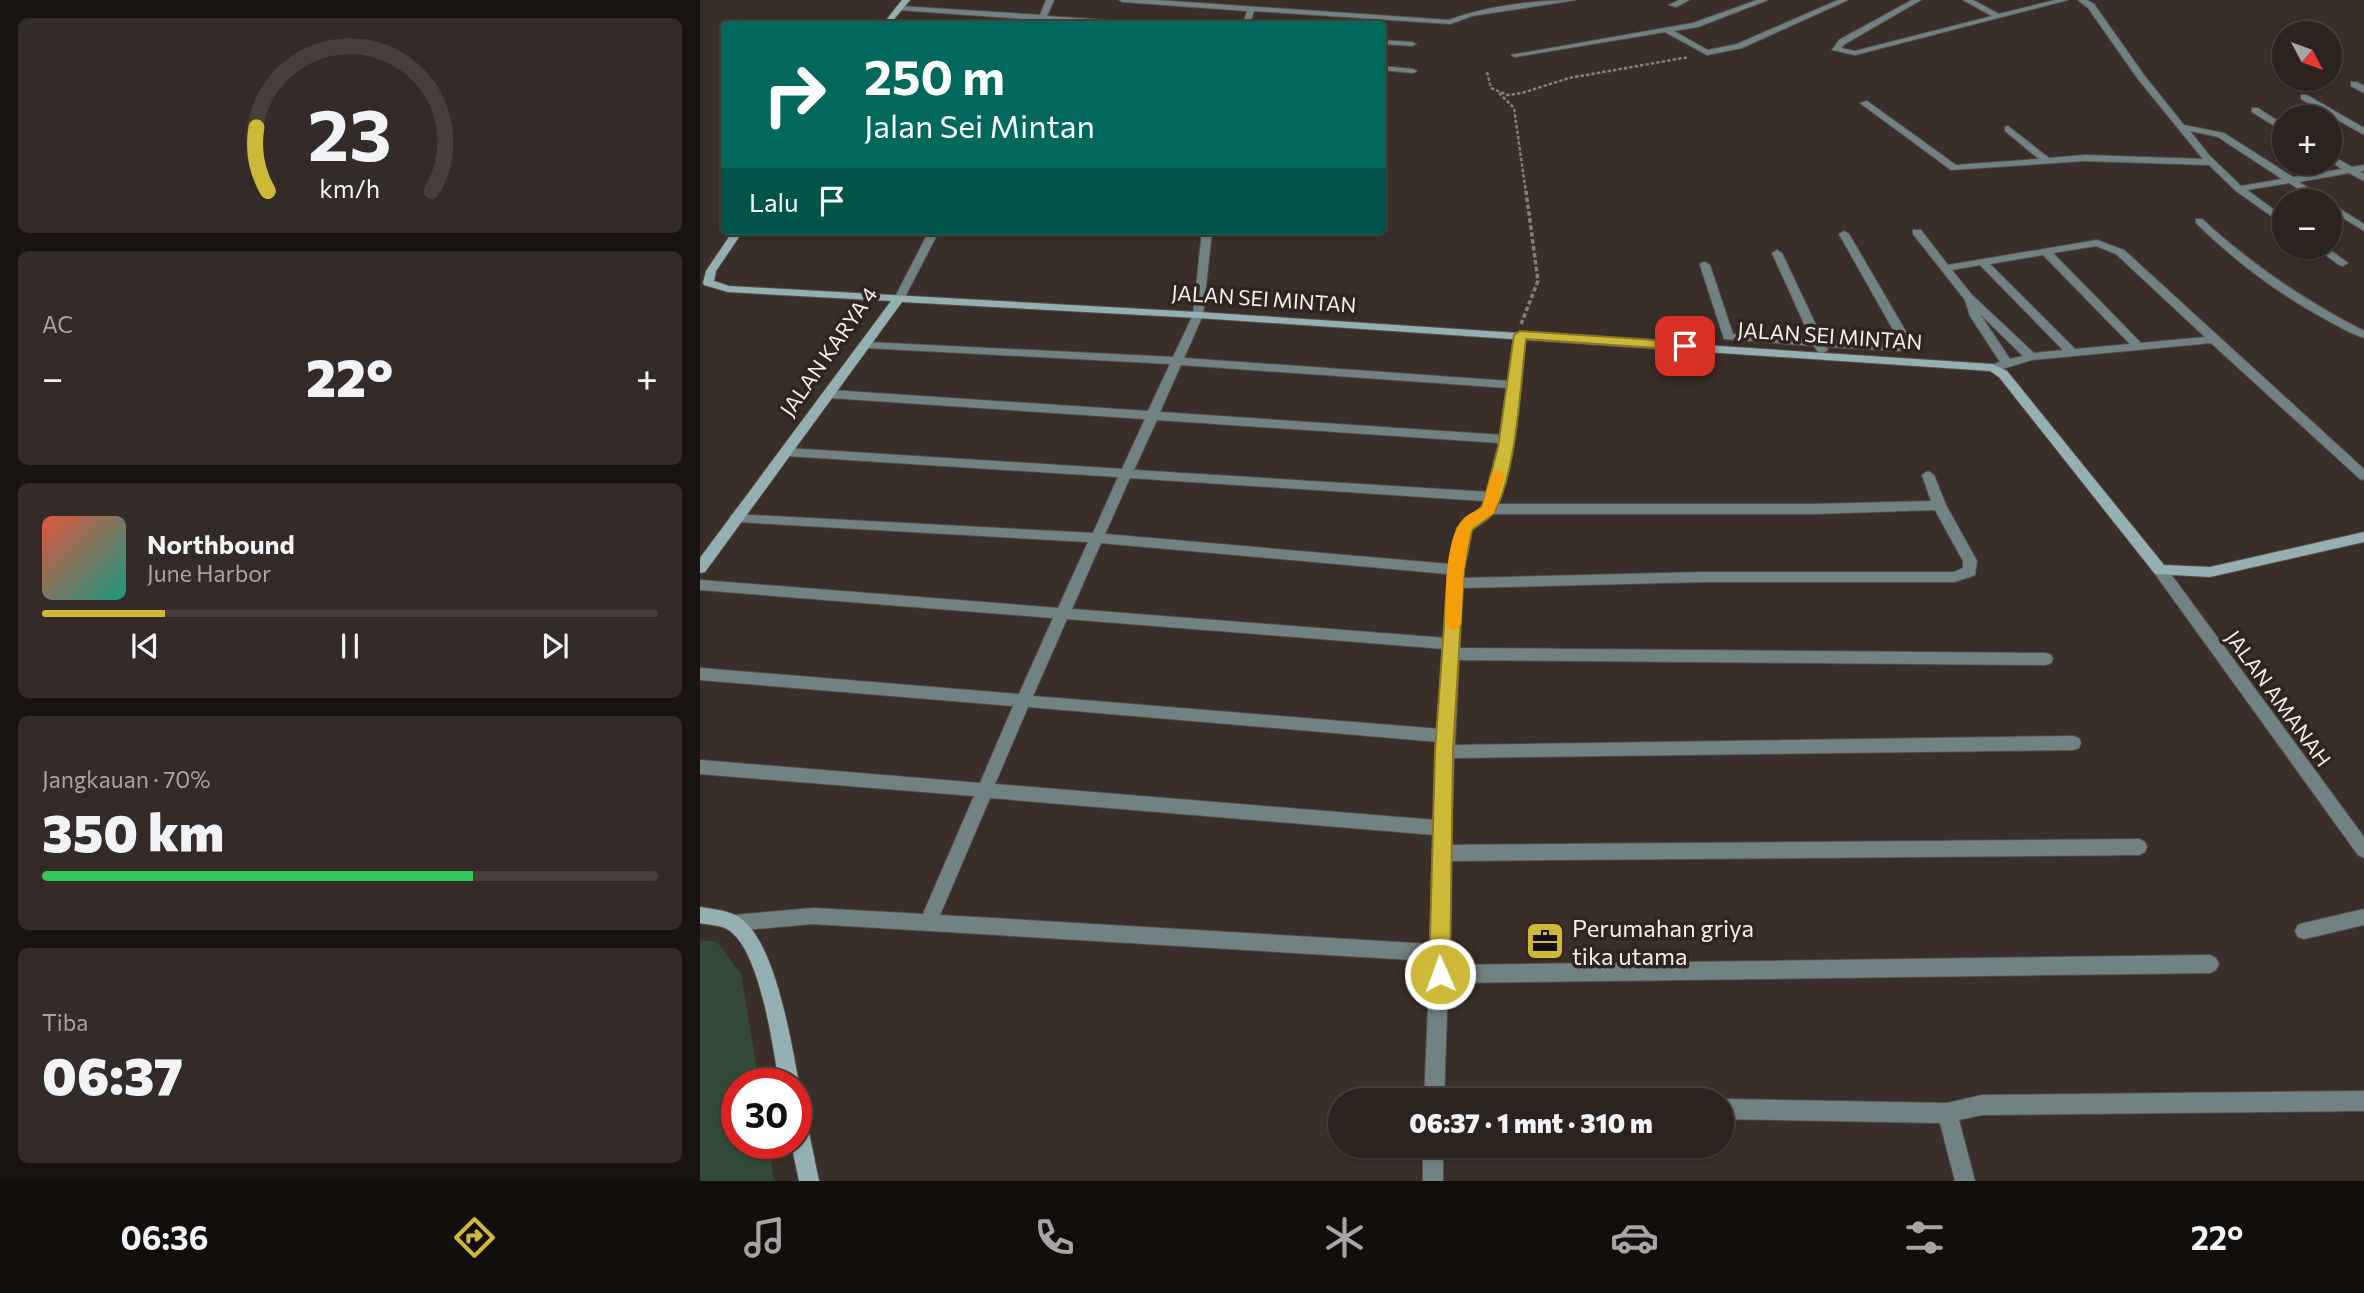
<!DOCTYPE html>
<html lang="id">
<head>
<meta charset="utf-8">
<style>
  body { margin:0; font-family:Commissioner,sans-serif; background:#342a27; color:#f1f3f6; height:100vh; display:flex; flex-direction:column; font-size:26px; white-space:nowrap }
  * { box-sizing:border-box; margin:0 }
  p { font-size:23px; color:#a6a4a4 }
  .icon { flex:none; width:38px; height:38px; fill:none; stroke:currentColor; stroke-width:2; stroke-linecap:round; stroke-linejoin:round }
  .map { position:relative; flex:1; overflow:hidden }
  .side { display:flex; flex-direction:column; gap:18px; padding:18px; background:#181310; width:700px }
  .side>* { flex:none }
  .hud { position:absolute; left:21px; top:21px; width:665px; height:214px; border-radius:7px; box-shadow:0 2px 5px #0004,0 0 0 2px #483f3c; background:#00695c; color:#fff; overflow:hidden }
  .needle { width:46px; rotate:131deg }
  .controls { position:absolute; left:1572px; top:21px; display:grid; gap:14px }
  .controls a { display:grid; place-items:center; width:70px; height:70px; border-radius:50%; background:#2c221e; box-shadow:0 2px 5px #0004,0 0 0 2px #483f3c; font-size:35px }
  .speed { position:absolute; left:21px; top:1068px; display:flex; gap:14px; font-size:35px; font-weight:700; text-align:center }
  .speed>* { display:grid; place-content:center; width:91px; height:91px; border-radius:50%; background:#2c221e; box-shadow:0 2px 5px #0004,0 0 0 2px #483f3c; line-height:1 }
  .speed .limit { border:10px solid #d22; background:#fff; color:#111 }
  .pin { position:absolute; display:grid; place-items:center; width:60px; height:60px; color:#fff; margin:-30px; border-radius:14px; box-shadow:0 4px 10px #0006 }
  .me { position:absolute; width:77px; margin:-38px; rotate:358deg; stroke-linejoin:round; filter:drop-shadow(0 0 5px #0008) }
  .turn { display:flex; align-items:center; gap:24px; height:147px; padding:0 28px; font-size:32px }
  .turn .icon { width:91px; height:91px; stroke-width:2.5 }
  .turn b { display:block; font-size:49px; line-height:60px }
  .then { display:flex; align-items:center; height:66px; padding:0 28px; background:#0003; gap:14px; font-size:26px }
  .big { font-size:52px; font-weight:800; line-height:1.1 }
  .side .widget { flex:1; display:flex; flex-direction:column; justify-content:center; gap:10px; min-width:0; padding:0 24px; border-radius:10px; background:#342a27 }
  .side .dial { align-items:center; gap:0 }
  .dial svg { height:182px; overflow:visible; fill:none; stroke:#483f3c; stroke-width:7; stroke-linecap:round; text-anchor:middle }
  .dial text { fill:#f1f3f6; stroke:none }
  .song { display:flex; align-items:center; gap:21px }
  .cover { width:84px; height:84px; border-radius:10px; background:linear-gradient(135deg,hsl(10 70% 55%),hsl(170 70% 35%)) }
  .played { height:7px; border-radius:4px; background:linear-gradient(90deg,#ceb837 20%,#483f3c 20%) }
  .keys { display:flex; justify-content:space-around; direction:ltr }
  .heat { display:flex; justify-content:space-between; align-items:center; font-size:38px; direction:ltr }
  .charge { height:10px; border-radius:5px; background:linear-gradient(90deg,#34c759 70%,#483f3c 0) }
  .trip { position:absolute; left:628px; top:1088px; width:406px; height:70px; border-radius:35px; background:#2c221e; box-shadow:0 2px 5px #0004,0 0 0 2px #483f3c; font-weight:800; line-height:70px; text-align:center }
  .dock { display:flex; height:112px; justify-content:space-around; align-items:center; background:#120e0c; color:#a6a4a4 }
  .dock .icon { width:49px; height:49px }
  .dock .active { color:#ceb837 }
  .dock b { font-size:32px; color:#f1f3f6 }
  main { display:flex; flex:1; min-height:0 }
  .map>svg:first-child { display:block }
  .green { fill:#334a36 }
  .lines { fill:none; stroke-linecap:round; stroke-linejoin:round }
  .street-casing { stroke:#584d47; stroke-width:2 }
  .secondary-casing { stroke:#584d47; stroke-width:2 }
  .path-far1 { stroke:#887d78; stroke-width:2.5; stroke-dasharray:3.5 2; stroke-linecap:butt }
  .path { stroke:#887d78; stroke-width:3.5; stroke-dasharray:4.5 2.5; stroke-linecap:butt }
  .street { fill:#718284; fill-rule:evenodd }
  .secondary { fill:#94b0b3; fill-rule:evenodd }
  .route { fill:#ceb837; stroke:#867824; stroke-width:2 }
  .slow { fill:#f59e0b }
  .labels { text-anchor:middle; dominant-baseline:central; stroke-width:7; stroke-linejoin:round; paint-order:stroke }
  .street-label { font-size:21px; fill:#f5ede9; stroke:#30241e }
  .near-poi-label { font-size:24px; fill:#f5ede9; stroke:#30241e; text-anchor:start }
</style>
</head>
<body>
<main>
<section class="side">
<div class="widget dial"><svg viewBox="0 0 100 80">
<path d="M14 69A42 42 0 1 1 86 69"/>
<path d="M14 69A42 42 0 0 1 9 41" stroke="#ceb837"/>
<text x="50" y="56" font-size="32" font-weight="700">23</text>
<text x="50" y="72" font-size="11">km/h</text>
</svg></div>
<div class="widget"><p>AC</p>
<div class="heat"><a>−</a><b class="big">22°</b><a>+</a></div>
</div>
<div class="widget">
<div class="song"><i class="cover"></i><div><b>Northbound</b><p>June Harbor</p></div></div>
<div class="played"></div>
<div class="keys"><svg class="icon" aria-label="previous" viewBox="0 0 24 24"><path d="M18 5L8 12l10 7zM5 5v14"/></svg><svg class="icon" aria-label="pause" viewBox="0 0 24 24"><path d="M8 5v14M16 5v14"/></svg><svg class="icon" aria-label="next" viewBox="0 0 24 24"><path d="M6 5l10 7-10 7zM19 5v14"/></svg></div>
</div>
<div class="widget"><p>Jangkauan · 70%</p><b class="big">350 km</b><div class="charge"></div></div>
<div class="widget"><p>Tiba</p><b class="big">06:37</b></div>
</section>
<div class="map">
<svg width="1664" height="1181" viewBox="0 0 1664 1181">
  <rect width="100%" height="100%" fill="#3a2e28"/>
  <polygon class="green" points="0,940 17,942 41,974 59,1083 37,1083 37,1143 68,1143 74,1181 0,1181"/>
  <g class="lines">
    <g class="street-casing">
      <g id="street">
        <polygon points="346,0 354,0 347,16 435,22 439,24 345,20 343,24 337,24 338,20 199,10 195,8 199,6 340,15"/>
        <path d="M419 0H456L749 20C786 6 836 0 876 0L772 16 750 24 554 11 550 24H543L547 11 423 2Z"/>
        <polygon points="979,0 989,0 976,7 969,5"/>
        <polygon points="1057,0 1068,0 998,27 974,31 1008,50 1037,44 1138,0 1148,0 1042,48 1007,55 965,32 815,57 811,55 993,23"/>
        <polygon points="1212,0 1221,0 1145,44 1141,48 1155,51 1292,16 1263,0 1273,0 1299,14 1355,0 1368,0 1155,55 1132,50 1139,40"/>
        <path d="M1378 0H1387L1394 4 1444 75 1484 125 1524 133 1593 177 1642 169 1629 161V154L1652 167 1664 165V171H1660L1664 174V181L1649 173 1599 182 1628 201H1617L1589 183 1547 190 1584 217V225L1536 191 1509 165 1385 161 1251 170 1160 103 1167 101 1256 165 1339 159 1305 131V127L1308 126 1349 158 1385 155 1503 159 1438 79 1388 8ZM1490 131 1518 137 1582 179 1541 186 1510 156Z"/>
        <polygon points="682,40 712,42 716,44 712,46 682,44"/>
        <polygon points="682,66 713,69 717,71 713,73 682,70"/>
        <polygon points="1651,82 1657,82 1664,86 1664,93 1651,86"/>
        <polygon points="1601,95 1607,95 1664,128 1664,135 1601,99"/>
        <polygon points="1552,108 1558,108 1584,125 1584,132 1552,112"/>
        <polygon points="1629,202 1664,224 1664,231 1629,209"/>
        <path d="M1496 219H1502C1552 265 1604 300 1664 331V338C1651 334 1638 326 1625 319 1577 293 1535 261 1496 223Z"/>
        <path d="M1213 230H1221L1248 265 1397 240 1424 250 1664 469V480L1660 479 1511 343 1332 360 1292 372 1288 370V366L1300 362 1270 316 1265 300 1213 234ZM1396 246 1416 254 1505 337 1441 343 1353 253ZM1343 255 1430 344 1375 349 1290 264ZM1280 265 1363 350 1334 353 1272 295 1252 270ZM1280 314 1323 356 1310 359Z"/>
        <polygon points="229,231 239,231 205,297 204,299 196,299 195,297"/>
        <path d="M502 231H512L503 315 484 358 809 381 814 335 816 333H824L822 374 812 449 797 504H1114L1231 501 1222 475 1228 471 1234 475 1246 505 1277 561 1275 575 1255 582H1004L761 588 760 648 1346 653 1351 655 1353 659 1351 663 1346 665 759 660 755 745 1373 736 1379 738 1381 743 1379 748 1373 750 754 758 751 845 1439 839 1445 842 1447 847 1445 852 1439 855 751 861 748 965 1510 955 1516 958 1519 964 1516 970 1510 973 748 983 744 1101H724L730 961 113 924 34 931 28 929 25 923 28 917 34 915 113 908 223 914 274 796 0 774V760L280 783 313 706 0 680V668L319 694 353 618 0 590V580L358 608 388 542 37 522 30 517 32 514 393 533 418 477 87 456 81 452 87 448 422 469 445 419 130 398 124 394 130 390 448 411 470 364 167 348 161 345 167 342 473 357 493 315ZM481 365 808 388 802 435 460 412ZM457 420 800 443 789 492 434 470ZM430 478 785 501C780 511 772 513 764 521 753 530 751 551 749 564L405 534ZM1235 510 1263 561V568L1254 572H1004L761 578 771 530 791 514H1114ZM401 543 748 574 746 638 372 609ZM367 619 745 649 740 729 333 696ZM328 707 739 742 736 752 738 756 735 820 295 784ZM290 798 735 835 731 944 240 915Z"/>
        <polygon points="1144,231 1149,234 1208,335 1211,346 1202,351 1126,347 1128,350 1122,353 1118,352 1114,346 1024,339 1000,265 1001,263 1005,262 1010,265 1033,334 1111,339 1072,253 1077,250 1082,253 1123,340 1199,344 1196,335 1139,234"/>
        <polygon points="1615,247 1626,247 1648,263 1643,266 1639,265"/>
        <polygon points="1460,565 1465,566 1664,837 1664,858 1658,855 1455,574 1453,570 1455,566"/>
        <polygon points="1664,909 1664,925 1604,939 1598,937 1595,931 1598,925 1604,923"/>
        <polygon points="1664,1091 1664,1111 1282,1115 1259,1120 1275,1181 1255,1181 1240,1123 1022,1119 1022,1101 1018,1101 1022,1099 1247,1103 1282,1095"/>
        <rect x="723" y="1146" width="20" height="35"/>
      </g>
    </g>
    <g class="secondary-casing">
      <g id="secondary">
        <polygon points="202,0 210,0 190,24 183,24"/>
        <polygon points="33,231 43,231 16,271 14,281 29,286 498,312 1292,364 1307,371 1464,565 1510,567 1664,532 1664,542 1510,577 1455,574 1299,377 1290,371 498,318 202,302 5,572 0,573 0,558 191,301 28,292 4,285 3,283 6,271"/>
        <path d="M0 907C12 909 26 910 37 916 75 937 91 1042 99 1083L96 1089V1083H79C73 1047 60 948 27 929 20 925 8 925 0 923Z"/>
        <polygon points="96,1108 103,1111 106,1118 119,1181 99,1181 91,1143 96,1143"/>
      </g>
    </g>
    <g class="path-far1">
      <polyline points="787,72 791,88 808,95 822,93 869,78 989,57"/>
      <polyline points="799,93 814,108 826,193"/>
    </g>
    <polyline class="path" points="821,324 838,281 826,191"/>
    <use href="#street" class="street"/>
    <use href="#secondary" class="secondary"/>
  </g>
  <path class="route" d="M820 331 985 342 991 346 985 350 826 339C820 388 817 466 796 509 792 518 779 524 772 530L764 570 753 751 750 974 747 981 740 984 733 981 729 974 735 751 748 570 757 528 782 507 785 497 798 447 814 335Z"/>
  <path class="slow" d="M798 470 805 475 794 513 774 526 770 533 764 570 761 625 753 631 745 625C746 598 744 540 763 519 768 514 776 511 782 507L791 475Z"/>
  <defs>
    <g id="office-square" transform="scale(2.0125)"><rect x="-9" y="-9" width="18" height="18" rx="4" fill="#ceb837" stroke="#30241e"/><path d="M-6-3h4V-5.5h4V-3h4V5H-6ZM-1-4.5V-3h2v-1.5ZM-6 0V1H6V0Z" fill="#111"/></g>
  </defs>
  <g fill-rule="evenodd">
    <use href="#office-square" x="845" y="941"/>
  </g>
  <g class="labels">
    <g class="street-label">
      <text transform="translate(564 298) rotate(4)">JALAN SEI MINTAN</text>
      <text transform="translate(1130 335) rotate(4)">JALAN SEI MINTAN</text>
      <text transform="translate(128 351) rotate(-55)">JALAN KARYA 4</text>
      <text transform="translate(1579 698) rotate(54)">JALAN AMANAH</text>
    </g>
    <g class="near-poi-label">
      <text x="872" y="927">Perumahan griya<tspan x="872" dy="28">tika utama</tspan></text>
    </g>
  </g>
</svg>
<div class="controls">
<a><svg class="needle" viewBox="-14 -14 28 28"><path d="M0-13l5 13h-10z" fill="#e53935"/><path d="M0 13l5-13h-10z" fill="#a6a4a4"/></svg></a>
<a>+</a>
<a>−</a>
</div>
<div class="speed"><div class="limit">30</div></div>
<div class="pin" style="left:985px;top:346px;background:#d93025"><svg class="icon" aria-label="arrive" viewBox="0 0 24 24"><path d="M6 21V4h12l-3 4 3 4H6"/></svg></div>
<svg class="me" style="left:740px;top:974px" viewBox="-20 -20 40 40"><circle r="17" fill="#ceb837" stroke="#fff" stroke-width="3"/><path d="M0-11L8 9 0 5-8 9z" fill="#fff"/></svg>
<div class="trip">06:37 · 1 mnt · 310 m</div>
<div class="hud">
<div class="turn"><svg class="icon" aria-label="right" viewBox="0 0 24 24"><path d="M7 20v-9h11M14 6l5 5-5 5"/></svg><div><b>250 m</b>Jalan Sei Mintan</div></div>
<div class="then">Lalu<svg class="icon" aria-label="arrive" viewBox="0 0 24 24"><path d="M6 21V4h12l-3 4 3 4H6"/></svg></div>
</div>
</div>
</main>
<nav class="dock">
<b>06:36</b>
<svg class="icon active" aria-label="directions" viewBox="0 0 24 24"><path d="M12 3l9 9-9 9-9-9zM9 14v-3h6M13 9l2 2-2 2"/></svg>
<svg class="icon" aria-label="music" viewBox="0 0 24 24"><path d="M9 18V5l10-2v13"/><circle cx="6" cy="18" r="3"/><circle cx="16" cy="16" r="3"/></svg>
<svg class="icon" aria-label="phone" viewBox="0 0 24 24"><path d="M5 4h4l2 5-3 2q2 4 5 5l2-3 5 2v4C11 20 4 13 5 4z"/></svg>
<svg class="icon" aria-label="climate" viewBox="0 0 24 24"><path d="M12 3v18M4 7l16 10M4 17L20 7"/></svg>
<svg class="icon" aria-label="car" viewBox="0 0 24 24"><path d="M5 17H2v-5l4-1 3-4h7l3 4 3 1v5h-3M9 17h6M6 11h13"/><circle cx="7" cy="17" r="2"/><circle cx="17" cy="17" r="2"/></svg>
<svg class="icon" aria-label="filters" viewBox="0 0 24 24"><path d="M4 7h16M4 17h16"/><circle cx="9" cy="7" r="2"/><circle cx="15" cy="17" r="2"/></svg>
<b>22°</b>
</nav>
</body>
</html>
